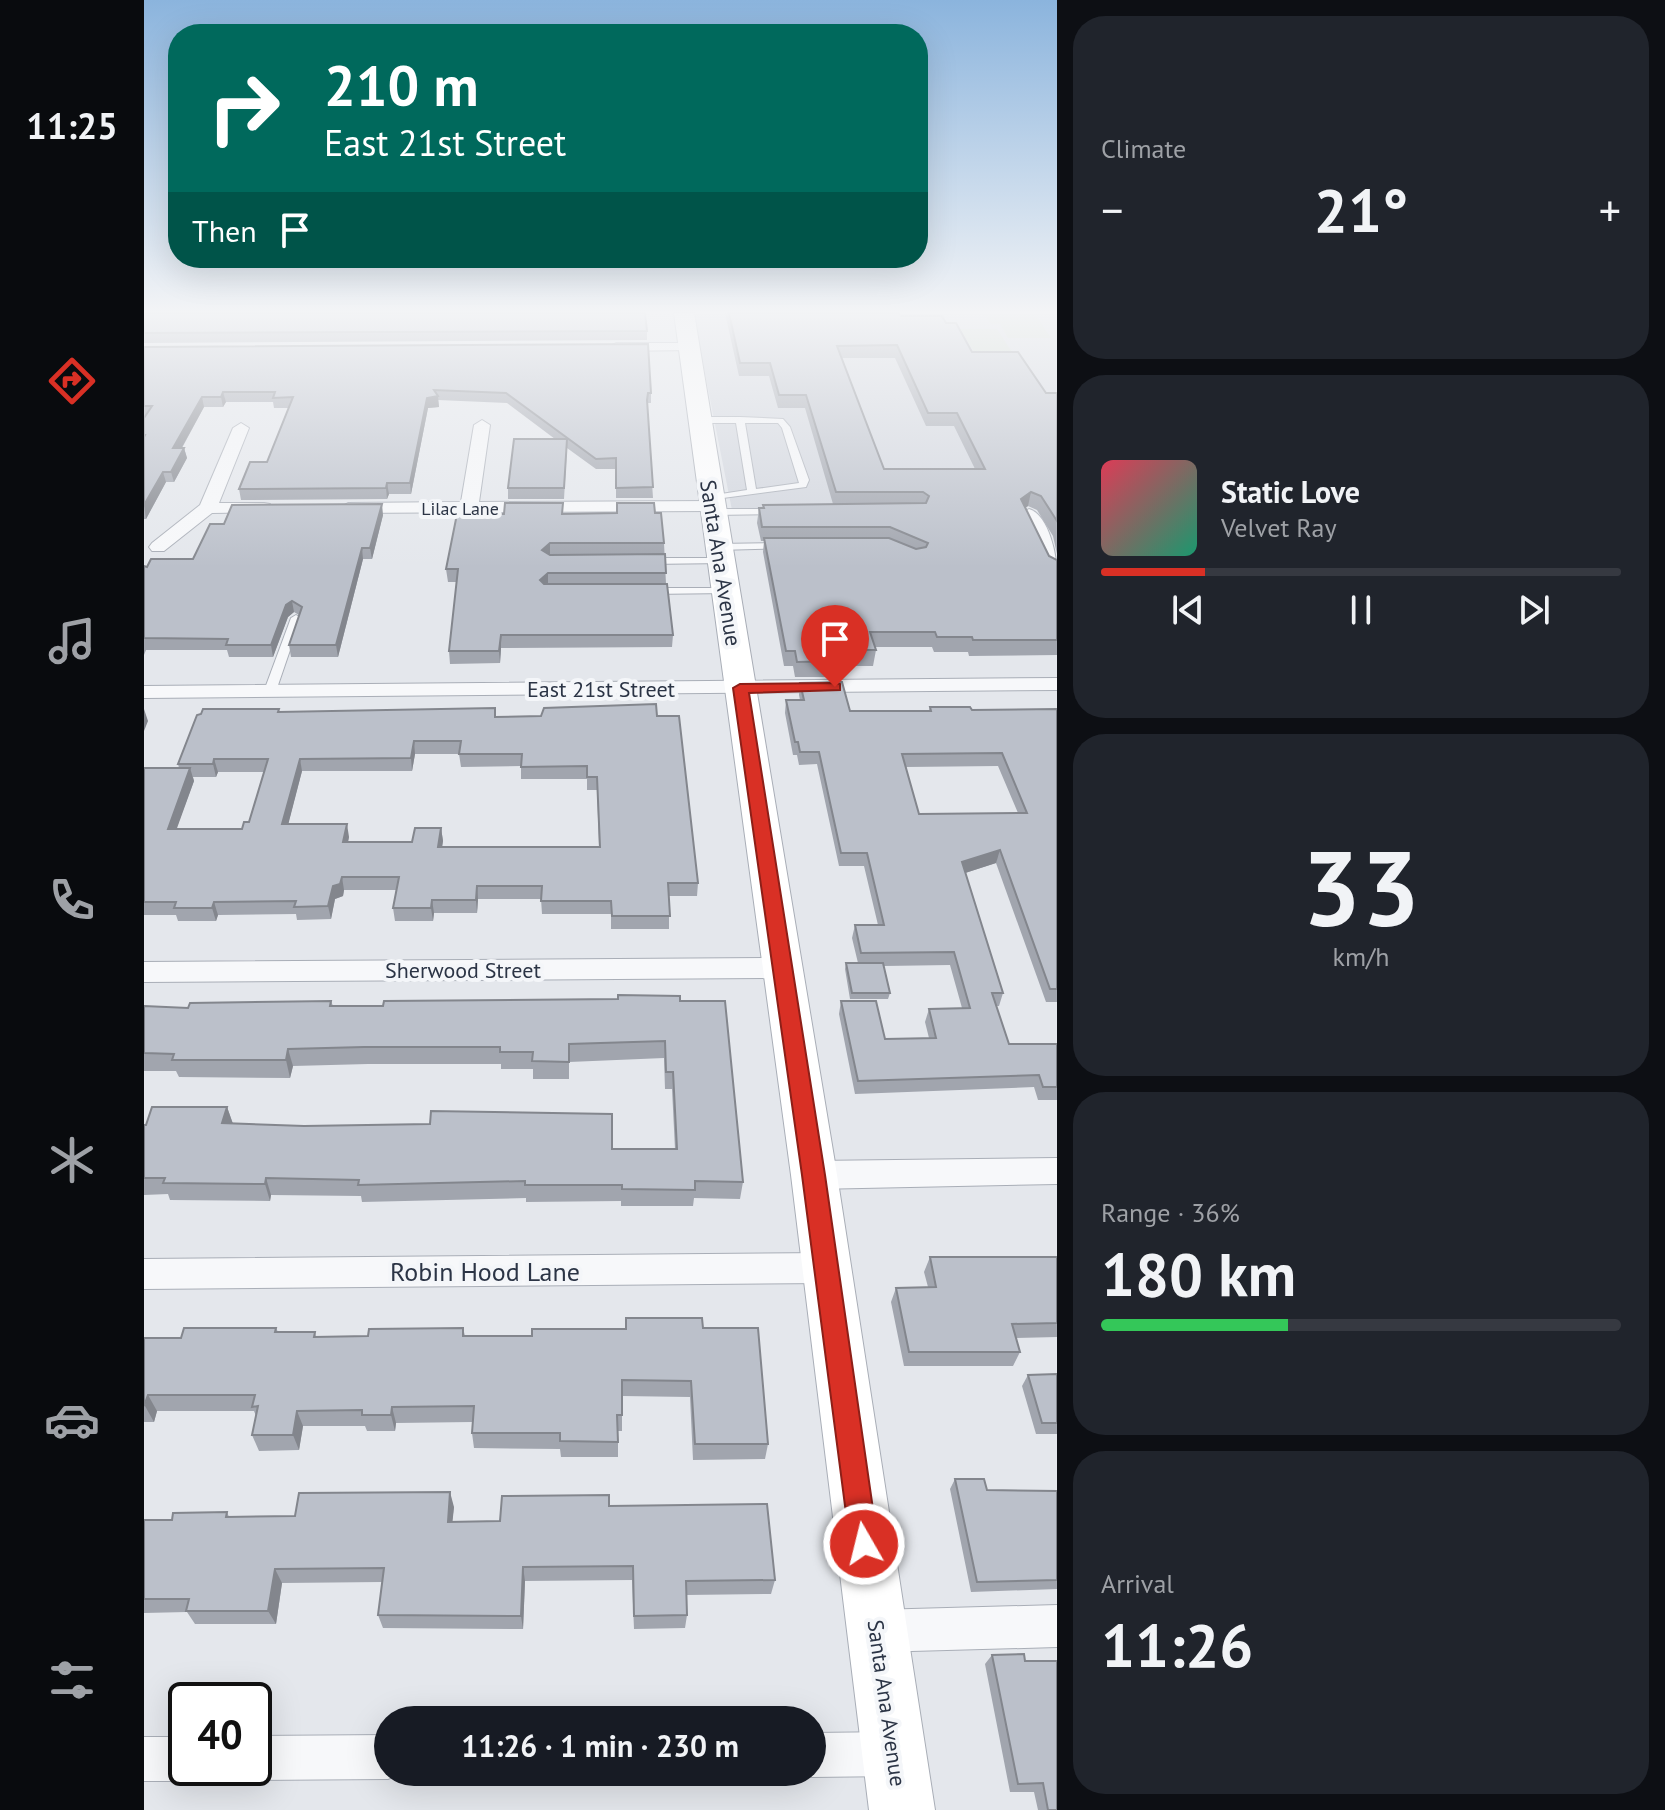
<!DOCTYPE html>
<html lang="en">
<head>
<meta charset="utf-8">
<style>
  body { margin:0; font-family:"PT Sans",sans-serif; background:#20242c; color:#f1f3f6; height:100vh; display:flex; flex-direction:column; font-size:30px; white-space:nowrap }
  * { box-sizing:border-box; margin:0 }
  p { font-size:26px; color:#9ea1a6 }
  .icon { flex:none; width:44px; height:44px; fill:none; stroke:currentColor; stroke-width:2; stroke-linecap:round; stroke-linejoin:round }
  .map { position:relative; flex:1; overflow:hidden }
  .details { display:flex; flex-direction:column; gap:16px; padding:16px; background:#0d0f14; width:608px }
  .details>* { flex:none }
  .hud { position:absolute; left:24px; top:24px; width:760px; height:244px; border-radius:32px; box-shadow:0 8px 32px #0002; background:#00695c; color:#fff; overflow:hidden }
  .speed { position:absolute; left:24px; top:1682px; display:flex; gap:16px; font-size:40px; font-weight:700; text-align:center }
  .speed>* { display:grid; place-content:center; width:104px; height:104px; border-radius:50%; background:#171b24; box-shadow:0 8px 32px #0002; line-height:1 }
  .speed .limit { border:4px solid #111; border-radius:12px; background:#fff; color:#111 }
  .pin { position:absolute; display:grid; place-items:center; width:68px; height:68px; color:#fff; margin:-82px -34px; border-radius:50% 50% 50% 0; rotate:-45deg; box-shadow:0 0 8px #0007 }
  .pin .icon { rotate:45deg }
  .me { position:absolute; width:88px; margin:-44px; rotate:352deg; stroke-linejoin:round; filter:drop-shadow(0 0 6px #0008) }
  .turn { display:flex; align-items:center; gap:28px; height:168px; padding:0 24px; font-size:36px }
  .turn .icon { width:104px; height:104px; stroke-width:2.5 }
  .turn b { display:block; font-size:56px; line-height:68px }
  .then { display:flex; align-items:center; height:76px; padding:0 24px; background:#0003; gap:16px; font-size:30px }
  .big { font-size:60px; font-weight:800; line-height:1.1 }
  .details .tile { flex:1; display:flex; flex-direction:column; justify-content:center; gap:12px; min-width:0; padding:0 28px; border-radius:32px; background:#20242c }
  .details .dial { align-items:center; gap:0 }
  .dial b { font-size:104px; line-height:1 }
  .song { display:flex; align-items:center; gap:24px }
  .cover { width:96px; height:96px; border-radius:12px; background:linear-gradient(135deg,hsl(350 70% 55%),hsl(160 70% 35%)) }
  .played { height:8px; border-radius:4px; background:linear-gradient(90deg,#d93025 20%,#363941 20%) }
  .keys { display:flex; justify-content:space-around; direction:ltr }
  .heat { display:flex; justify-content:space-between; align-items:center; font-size:44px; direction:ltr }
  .charge { height:12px; border-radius:6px; background:linear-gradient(90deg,#34c759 36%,#363941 0) }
  .trip { position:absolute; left:230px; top:1706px; width:452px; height:80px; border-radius:40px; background:#171b24; box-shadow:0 8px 32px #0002; font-weight:800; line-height:80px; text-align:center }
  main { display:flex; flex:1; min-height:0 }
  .dock { display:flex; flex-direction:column; width:144px; justify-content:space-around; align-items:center; background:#090b0e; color:#9ea1a6 }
  .dock .icon { width:56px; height:56px }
  .dock .selected { color:#d93025 }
  .dock b { font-size:36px; color:#f1f3f6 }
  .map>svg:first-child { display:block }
  .built { fill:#d2d6de }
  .green { fill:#c9d6c5 }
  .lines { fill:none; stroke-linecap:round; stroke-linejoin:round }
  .lane-casing { stroke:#a9aeb7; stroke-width:2 }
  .street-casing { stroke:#a9aeb7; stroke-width:2 }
  .secondary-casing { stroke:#a9aeb7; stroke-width:2 }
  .lane { fill:#f7f8fa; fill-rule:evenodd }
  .street { fill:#f7f8fa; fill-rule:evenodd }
  .secondary { fill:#fff; fill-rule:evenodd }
  .wall { fill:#a1a5ae; fill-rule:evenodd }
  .shaded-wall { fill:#83868d }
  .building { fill:#bbc0ca; stroke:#83868d; stroke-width:2; fill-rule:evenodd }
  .route { fill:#d93025; stroke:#8d1f18; stroke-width:2 }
  .labels { text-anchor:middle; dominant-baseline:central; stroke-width:8; stroke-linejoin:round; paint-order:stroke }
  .far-street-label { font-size:18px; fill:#2b3445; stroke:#f4f6f9 }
  .street-label { font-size:22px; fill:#2b3445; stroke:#f4f6f9 }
  .near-street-label { font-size:26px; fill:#2b3445; stroke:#f4f6f9 }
</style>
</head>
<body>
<main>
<nav class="dock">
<b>11:25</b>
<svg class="icon selected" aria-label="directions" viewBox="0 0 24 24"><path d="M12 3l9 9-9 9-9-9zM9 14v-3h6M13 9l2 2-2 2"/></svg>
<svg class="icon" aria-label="music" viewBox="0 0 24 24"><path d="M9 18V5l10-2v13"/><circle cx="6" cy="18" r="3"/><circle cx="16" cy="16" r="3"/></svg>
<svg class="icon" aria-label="phone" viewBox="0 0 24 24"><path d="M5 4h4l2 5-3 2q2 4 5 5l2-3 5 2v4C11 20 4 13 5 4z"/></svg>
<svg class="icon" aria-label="climate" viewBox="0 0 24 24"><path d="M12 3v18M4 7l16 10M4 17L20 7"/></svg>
<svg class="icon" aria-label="car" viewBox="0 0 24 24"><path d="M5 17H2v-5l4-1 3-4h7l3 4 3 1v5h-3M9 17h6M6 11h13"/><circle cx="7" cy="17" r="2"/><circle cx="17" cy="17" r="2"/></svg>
<svg class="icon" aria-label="filters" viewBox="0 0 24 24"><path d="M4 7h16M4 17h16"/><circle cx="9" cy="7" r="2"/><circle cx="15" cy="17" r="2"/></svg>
</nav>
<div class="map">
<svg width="913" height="1810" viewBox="0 0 913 1810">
  <rect width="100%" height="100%" fill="#e4e7ec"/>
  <polygon class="built" points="549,313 913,313 913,506 588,510"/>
  <g class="green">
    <polygon points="840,313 890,313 907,338 864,338 856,324 847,324"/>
    <polygon points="816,329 853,329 868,352 830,352"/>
  </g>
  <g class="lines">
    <g class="lane-casing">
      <g id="lane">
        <path d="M596 417 639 419 646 427 665 480 662 487 564 500V496L603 490 592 423H555L551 420 555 417ZM601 423H634L638 428 655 483 612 489Z"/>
        <polygon points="633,509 636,510 636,514 569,515 564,512 569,509"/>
        <polygon points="638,543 643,546 641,548 574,550 569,547 574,544"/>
        <polygon points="577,558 582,561 581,563 505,564 500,561 505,558"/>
        <polygon points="581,588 586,591 585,593 506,594 501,591 506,588"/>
        <polygon points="152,615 157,618 132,691 130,693 122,693 120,691 147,618"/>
      </g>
    </g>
    <g class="street-casing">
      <g id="street">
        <polygon points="545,343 550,344 550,350 472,351 465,347 472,343"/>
        <polygon points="338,420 346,425 335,502 568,501 577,506 568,511 204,513 195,508 204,503 317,502 330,425"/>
        <polygon points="97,423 105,428 75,503 120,503 126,504 129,508 126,512 68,513 20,551 8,551 5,547 8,543 56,505 89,428"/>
        <path d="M885 509C905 515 913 556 913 575L904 569 876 514Z"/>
        <polygon points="913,678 913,690 0,698 0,686"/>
        <polygon points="638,958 648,961 652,968 648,975 638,978 0,982 0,962"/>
        <polygon points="913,1158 913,1184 670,1189 659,1185 654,1175 659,1165 670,1161"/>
        <polygon points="683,1253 695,1257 700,1268 695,1279 683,1283 0,1289 0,1259"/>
        <polygon points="913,1605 913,1647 732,1652 717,1646 711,1631 717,1616 732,1610"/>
        <polygon points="750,1732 766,1738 772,1754 766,1770 750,1776 668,1777 656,1772 668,1772 668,1733"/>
        <polygon points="244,1735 244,1772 260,1772 244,1779 110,1780 94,1774 92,1768 110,1768 110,1736"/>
        <polygon points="0,1737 42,1737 42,1768 60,1768 58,1775 42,1781 0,1781"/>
      </g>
    </g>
    <g class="secondary-casing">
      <polygon id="secondary" points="530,313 550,313 693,1175 791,1810 725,1810 647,1175"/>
    </g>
    <use href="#lane" class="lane"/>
    <use href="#street" class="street"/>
    <use href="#secondary" class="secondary"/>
  </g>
  <g class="wall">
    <polygon points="0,313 503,331 503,340 0,343"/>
    <path d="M581 313H755L757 316 802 323 828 352 902 393H913V554L909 536 893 510 884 506 881 508 905 556 913 560V655L825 656 824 652H790L788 647H731L732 650 729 666H693L691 677H651L649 666H640L619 552 620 541H617L613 523 615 508 689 504 661 408H634L625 376H595ZM698 358H751L782 426H810L831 469H740Z"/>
    <polygon points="0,347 507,393 507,403 504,403 503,407 509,498 472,498 472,469 452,469 423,448 420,499 364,499 364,488 411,439 363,403 294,400 295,407 284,408 267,494 245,494 243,499 97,500 95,489 123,462 145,408 130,408 129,402 82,402 79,407 60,407 38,448 40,448 43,458 30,482 22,482 2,519 0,519 0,418 1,416 0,416"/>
    <polygon points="419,503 419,514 511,513 520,543 522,584 529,635 528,647 357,648 356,663 306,664 305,651 313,582 304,582 302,569 360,514"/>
    <polygon points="239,515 228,559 219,559 194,657 147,657 145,645 155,615 150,612 144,617 129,657 85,657 83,650 2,650 0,655 0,566 3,567 49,559 80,524"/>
    <path d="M656 683 706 711H785L786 707 828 710 913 709V1002H902L852 863 821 873 859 993 855 1006H852L865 1044H913V1100H894L890 1087 711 1094 695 1014 697 1001 741 1039 785 1038 781 1022 785 1009 818 1008 806 965 740 966 746 993 744 999H706L701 969 702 963H714L708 938 711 925H734L720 866H695L673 764 655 765 653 755H649L641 713 642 700H656L655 695ZM854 766 874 813 775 814 762 767Z"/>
    <path d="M351 708 352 717 513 716 554 883 553 896H525V929H467V914H398L397 899H334L333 913H290L289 921H251L249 908 252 890H200L199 896 191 899 187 919 153 920 152 914 74 915 72 921H34L32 915H0V768H35L34 764 135 709V712ZM271 754H315L317 767 377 766V779H443V790H453L455 847H298L299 841 297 828 268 842H204L205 837 144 824 158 771H268ZM74 772H120L105 822 98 829H32L50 781 49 777H72Z"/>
    <polygon points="187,1001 189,1006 536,1001 599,1182 596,1199 550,1198 549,1206 477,1206 477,1201 382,1202 382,1198 218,1202 217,1196 127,1195 126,1201 26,1200 24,1194 0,1195 0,1125 83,1107 89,1124 468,1149 531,1149 528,1089 521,1089 520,1058 425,1062 425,1079 389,1079 389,1069 357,1069 357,1064 224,1064 149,1066 146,1078 35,1077 32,1071 0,1071 0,1006 44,1008"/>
    <polygon points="786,1257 913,1257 913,1337 872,1338 876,1352 869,1366 760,1366 747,1302 752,1288 784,1287 780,1272"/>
    <polygon points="132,1328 134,1332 171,1332 172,1337 224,1336 319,1328 321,1336 388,1336 559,1328 624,1444 621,1459 549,1460 546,1397 478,1396 478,1431 474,1431 474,1457 417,1457 416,1449 330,1448 328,1433 328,1422 252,1423 251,1431 223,1431 221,1426 159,1426 155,1450 115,1451 108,1435 112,1416 110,1411 13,1411 10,1422 0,1422 0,1339 37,1338"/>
    <polygon points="913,1374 913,1434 892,1434 878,1386 884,1375"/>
    <polygon points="811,1479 843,1490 913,1491 913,1589 827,1592 806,1489"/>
    <polygon points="465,1506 631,1580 627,1594 542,1595 543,1615 541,1628 490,1629 488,1580 381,1581 379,1629 239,1628 234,1615 238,1582 138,1583 132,1624 51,1624 43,1612 0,1613 0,1520 28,1520 83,1512 85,1517 151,1516 310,1507 308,1522 356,1521"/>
    <polygon points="848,1655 913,1810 894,1810 890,1792 866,1792 841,1664"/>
  </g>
  <g class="shaded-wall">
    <polygon points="79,392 82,402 79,407 77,397"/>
    <polygon points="294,396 295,407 284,408 267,494 266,483 283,398"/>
    <polygon points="58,397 60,407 32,458 29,448"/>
    <polygon points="40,448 43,458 30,482 27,472"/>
    <polygon points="19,472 22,482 2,519 0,505"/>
    <polygon points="243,483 245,494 243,499 242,488"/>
    <polygon points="887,492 884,506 873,513 877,499"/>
    <polygon points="238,504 239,515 228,559 226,548"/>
    <polygon points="406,543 406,555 398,550"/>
    <polygon points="218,548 219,559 194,657 192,645"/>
    <polygon points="404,573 404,585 396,592 396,580"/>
    <polygon points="148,601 150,612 144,617 129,657 127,645 142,605"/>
    <polygon points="357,635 357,648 356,663 355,651"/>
    <polygon points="0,709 4,721 0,731"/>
    <polygon points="270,741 271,754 268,771 267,758"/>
    <polygon points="70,759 74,772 72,777 69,764"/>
    <polygon points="156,759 158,771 141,837 138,824"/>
    <polygon points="46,768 50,781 28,842 24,829"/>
    <polygon points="203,824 205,837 201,855 199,842"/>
    <polygon points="297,828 299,841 296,860 294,847"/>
    <polygon points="856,850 852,863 815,875 818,862"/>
    <polygon points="198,877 200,890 199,896 191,899 187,919 184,906 189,886"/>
    <polygon points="333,886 334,899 333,913 332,900"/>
    <polygon points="288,900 290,913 289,921 287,908"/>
    <polygon points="70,902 74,915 72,921 68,908"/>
    <polygon points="144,1049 149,1066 146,1078 142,1060"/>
    <polygon points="83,1107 89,1124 78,1123"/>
    <polygon points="122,1178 127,1195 126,1201 121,1184"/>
    <polygon points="4,1395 13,1411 10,1422 1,1406"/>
    <polygon points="248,1407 252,1423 251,1431 247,1415"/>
    <polygon points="153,1411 159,1426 155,1450 149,1435"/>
    <polygon points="306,1492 310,1507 307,1536 304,1522"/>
    <polygon points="379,1567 381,1581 379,1629 377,1616"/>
    <polygon points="131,1569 138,1583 132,1624 124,1611"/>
  </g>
  <g class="building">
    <polygon points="0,313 501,313 503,331 0,333"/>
    <path d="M585 313H755L757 316H798L802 323H812L828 352H874L902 393H913V521L897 496 887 492 877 499 905 556 913 560V640H829L828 637H793L791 632H726L732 650H690L694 661 653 662 651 651H642L620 538H745L772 549 782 547 784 543 746 527H618L615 508H620L619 505 782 503 785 496 779 492H692L662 395H635L626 363H596ZM753 345 784 413H813L841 469H740L693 346Z"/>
    <polygon points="504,344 507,393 504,393 503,400 509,487 472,488 472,458 452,459 362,393 290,390 294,396 283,398 266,483 243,483 242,488 95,489 106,462 123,462 149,397 129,398 131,392 79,392 77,397 58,397 29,448 40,448 27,472 19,472 0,505 0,437 1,435 0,435 0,418 8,406 0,406 0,347"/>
    <polygon points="370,439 423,439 420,488 364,488"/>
    <polygon points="361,503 419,503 418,514 473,513 473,503 510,503 511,513 517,513 520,543 406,543 398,550 406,555 521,554 522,573 404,573 396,580 400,584 523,584 529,635 357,635 355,651 305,651 314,569 302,569 313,514 360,514"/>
    <polygon points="238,504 226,548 218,548 192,645 145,645 158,607 148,601 142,605 127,645 82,645 84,639 0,638 0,566 3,567 7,559 49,559 66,524 80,524 88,505"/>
    <path d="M698 682 706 711H787L786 707H826L828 710 913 709V989H906L856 850 818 862 859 993H848L865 1044H913V1087H899L895 1075 714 1081 697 1001H732L741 1039 792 1038 785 1009 826 1008 810 952 717 953 711 925H740L723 853H697L675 752H656L654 742H651L642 700H660L656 683ZM858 753 883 813 775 814 758 754Z"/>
    <path d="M512 704 513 716H535L554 883H524L526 916H468L467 901H397L398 886H333L332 900H288L287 908H249L255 877H198L196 884 189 886 184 906 150 907 152 901 70 902 68 908H30L32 902H0V768H46L24 829H98L100 822H105L124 759H70L69 764H34L53 715 57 714 59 709H135L134 712 351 708V717L397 716 400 708ZM270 741H317L315 754H378L377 767 443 766V777H453L456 847H294L297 828H271L268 842H199L203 824H138L156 759 267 758Z"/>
    <polygon points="702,963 739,963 746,993 708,993"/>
    <polygon points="474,995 536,996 536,1001 581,1001 599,1182 551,1181 551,1190 478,1189 478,1185 381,1185 381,1181 214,1185 215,1180 122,1178 121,1184 19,1183 21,1178 0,1178 0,1125 2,1125 8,1107 83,1107 78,1123 160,1126 286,1124 287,1111 468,1114 468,1149 533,1149 529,1072 522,1072 521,1041 425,1044 425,1062 388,1061 389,1052 356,1052 356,1047 220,1047 144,1049 142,1060 28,1060 30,1054 0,1053 0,1006 44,1008 46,1003 187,1001 186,1006 239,1006 240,1001 474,999"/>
    <polygon points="786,1257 913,1257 913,1323 868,1324 876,1352 765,1352 752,1288 792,1287"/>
    <polygon points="482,1318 558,1318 559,1328 614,1328 624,1444 551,1444 547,1381 478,1380 478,1415 473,1415 474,1442 416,1441 416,1433 328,1433 330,1406 248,1407 247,1415 218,1415 218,1410 153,1411 149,1435 108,1435 114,1406 108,1407 111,1395 4,1395 0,1406 0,1338 37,1338 40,1328 132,1328 131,1332 171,1332 170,1337 224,1336 225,1329 319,1328 319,1336 388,1336 388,1329 482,1329"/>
    <polygon points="913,1374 913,1423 898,1423 884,1375"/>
    <polygon points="811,1479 840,1479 843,1490 913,1491 913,1580 833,1582"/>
    <polygon points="306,1492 304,1522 356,1521 358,1496 465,1495 465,1506 623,1504 631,1580 542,1581 543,1615 490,1616 489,1566 379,1567 377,1616 234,1615 240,1568 131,1569 124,1611 42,1611 45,1599 0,1599 0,1520 28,1520 29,1513 83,1512 82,1517 151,1516 155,1493"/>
    <polygon points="880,1654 881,1661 913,1661 913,1810 904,1810 899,1783 874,1784 848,1655"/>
  </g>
  <linearGradient id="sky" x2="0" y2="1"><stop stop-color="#8bb4dd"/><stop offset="0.55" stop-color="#f3f4f6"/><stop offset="1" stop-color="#f3f4f6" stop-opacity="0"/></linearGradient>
  <rect width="913" height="567" fill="url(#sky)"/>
  <polygon class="route" points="691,683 696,684 696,690 605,693 681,1175 734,1544 730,1554 720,1558 710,1554 706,1544 658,1175 589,688 596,684"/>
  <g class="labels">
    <g class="far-street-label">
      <text x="316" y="508">Lilac Lane</text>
    </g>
    <g class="street-label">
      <text transform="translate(577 563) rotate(81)">Santa Ana Avenue</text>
      <text x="457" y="689">East 21st Street</text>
      <text x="319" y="970">Sherwood Street</text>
      <text transform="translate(743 1703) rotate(82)">Santa Ana Avenue</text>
    </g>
    <g class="near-street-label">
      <text x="341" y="1271">Robin Hood Lane</text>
    </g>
  </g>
</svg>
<div class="speed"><div class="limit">40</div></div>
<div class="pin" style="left:691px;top:687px;background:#d93025"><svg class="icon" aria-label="arrive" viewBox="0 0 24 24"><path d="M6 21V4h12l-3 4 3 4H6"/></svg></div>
<svg class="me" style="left:720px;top:1544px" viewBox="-20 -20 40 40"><circle r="17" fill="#d93025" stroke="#fff" stroke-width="3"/><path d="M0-11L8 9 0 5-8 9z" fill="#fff"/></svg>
<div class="trip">11:26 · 1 min · 230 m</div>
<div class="hud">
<div class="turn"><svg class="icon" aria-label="right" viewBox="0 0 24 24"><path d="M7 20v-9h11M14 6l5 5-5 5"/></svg><div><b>210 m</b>East 21st Street</div></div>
<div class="then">Then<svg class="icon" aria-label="arrive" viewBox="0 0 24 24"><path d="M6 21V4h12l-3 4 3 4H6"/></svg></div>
</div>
</div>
<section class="details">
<div class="tile"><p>Climate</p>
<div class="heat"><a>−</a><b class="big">21°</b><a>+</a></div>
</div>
<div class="tile">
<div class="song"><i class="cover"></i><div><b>Static Love</b><p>Velvet Ray</p></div></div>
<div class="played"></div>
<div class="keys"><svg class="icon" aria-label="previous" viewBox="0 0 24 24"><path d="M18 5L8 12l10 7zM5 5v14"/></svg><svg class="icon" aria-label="pause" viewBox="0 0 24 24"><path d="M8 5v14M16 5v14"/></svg><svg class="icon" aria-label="next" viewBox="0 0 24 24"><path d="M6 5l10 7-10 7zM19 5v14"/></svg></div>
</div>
<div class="tile dial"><b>33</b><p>km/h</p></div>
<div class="tile"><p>Range · 36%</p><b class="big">180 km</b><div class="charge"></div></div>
<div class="tile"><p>Arrival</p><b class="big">11:26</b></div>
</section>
</main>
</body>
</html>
